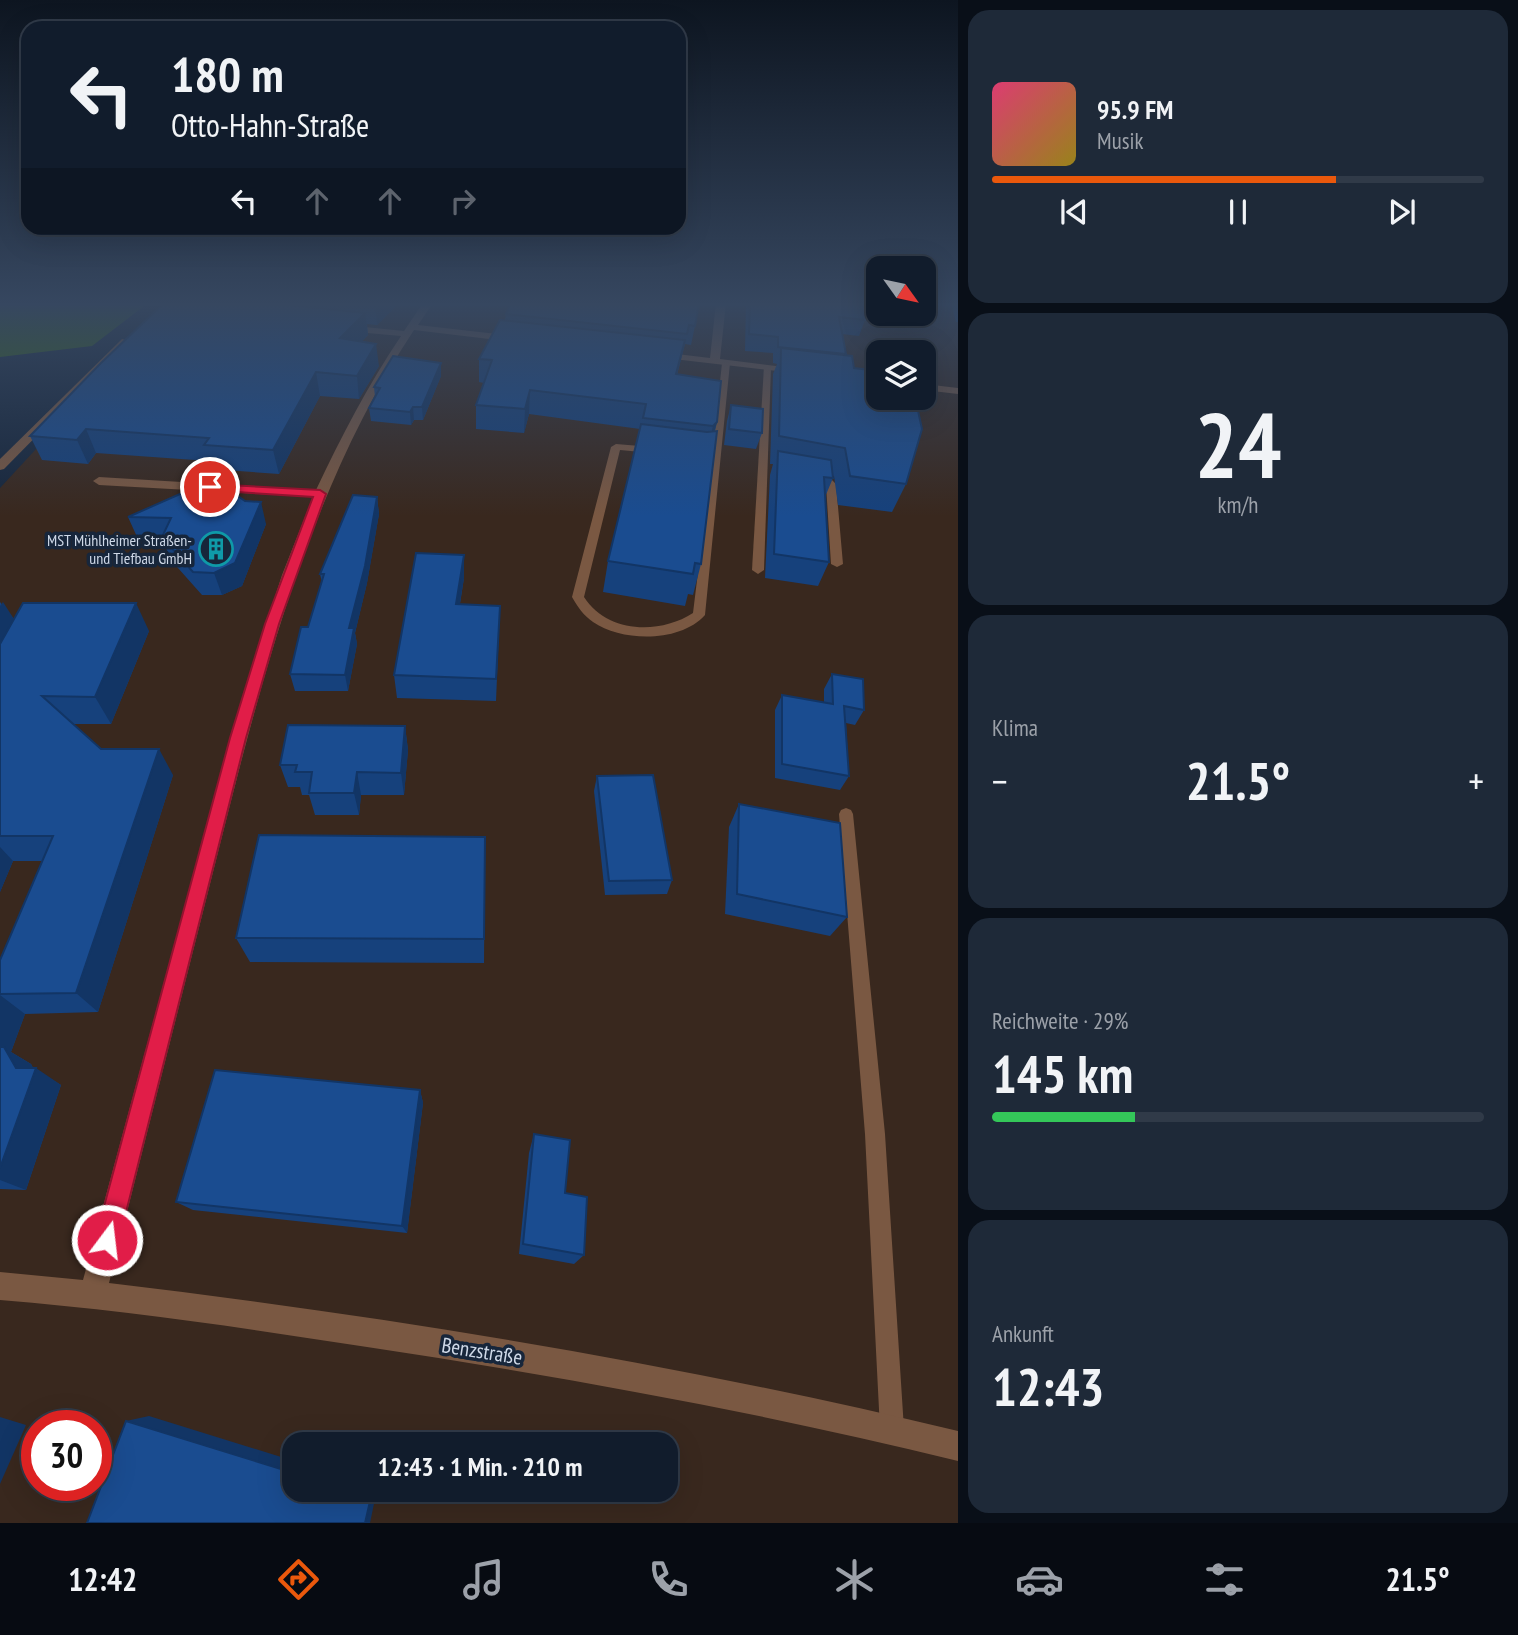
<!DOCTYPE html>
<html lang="de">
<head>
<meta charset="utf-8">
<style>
  body { margin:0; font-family:"PT Sans Narrow",sans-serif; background:#1e2938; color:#f1f3f6; height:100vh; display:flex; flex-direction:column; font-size:26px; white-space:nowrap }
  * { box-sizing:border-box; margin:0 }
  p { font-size:23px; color:#9ca1a9 }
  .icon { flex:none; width:38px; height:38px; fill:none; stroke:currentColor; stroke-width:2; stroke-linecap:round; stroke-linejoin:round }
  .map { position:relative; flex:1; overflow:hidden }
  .drawer { display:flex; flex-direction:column; gap:10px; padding:10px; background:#090f18; width:560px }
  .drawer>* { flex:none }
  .guide { position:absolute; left:21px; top:21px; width:665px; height:214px; border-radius:21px; box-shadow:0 7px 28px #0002,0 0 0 2px #303a48; background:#111c2c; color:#f1f3f6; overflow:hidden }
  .needle { width:46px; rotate:123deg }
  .controls { position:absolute; left:866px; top:256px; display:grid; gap:14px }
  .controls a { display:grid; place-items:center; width:70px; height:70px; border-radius:14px; background:#111c2c; box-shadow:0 7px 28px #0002,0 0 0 2px #303a48; font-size:35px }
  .speed { position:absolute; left:21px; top:1410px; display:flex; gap:14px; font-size:35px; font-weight:700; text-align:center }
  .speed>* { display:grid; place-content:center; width:91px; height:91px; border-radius:50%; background:#111c2c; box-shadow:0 7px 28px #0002,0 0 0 2px #303a48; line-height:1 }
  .speed .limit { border:10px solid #d22; background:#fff; color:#111 }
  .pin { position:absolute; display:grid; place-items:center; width:60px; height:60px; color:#fff; margin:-30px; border:4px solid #fff; border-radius:50%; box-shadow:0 2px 7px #0007 }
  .me { position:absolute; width:77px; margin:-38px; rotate:15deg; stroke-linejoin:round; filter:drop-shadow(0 0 5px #0008) }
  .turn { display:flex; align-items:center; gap:24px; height:147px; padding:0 35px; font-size:32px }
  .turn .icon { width:91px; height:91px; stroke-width:2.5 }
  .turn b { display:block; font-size:49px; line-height:60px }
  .lanes { display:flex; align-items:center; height:66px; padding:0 35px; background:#0003; justify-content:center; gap:35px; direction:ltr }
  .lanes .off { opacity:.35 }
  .big { font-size:52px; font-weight:700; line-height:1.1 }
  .drawer .card { flex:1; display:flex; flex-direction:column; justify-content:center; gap:10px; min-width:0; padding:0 24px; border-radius:21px; background:#1e2938 }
  .drawer .dial { align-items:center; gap:0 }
  .dial b { font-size:91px; line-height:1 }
  .song { display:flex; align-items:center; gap:21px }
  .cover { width:84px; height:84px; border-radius:10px; background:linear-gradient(135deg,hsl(340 70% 55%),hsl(50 70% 35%)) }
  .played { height:7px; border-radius:4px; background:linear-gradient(90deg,#ea580c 70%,#303a48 70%) }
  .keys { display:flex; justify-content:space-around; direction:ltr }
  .heat { display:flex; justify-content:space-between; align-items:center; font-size:38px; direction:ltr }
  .charge { height:10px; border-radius:5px; background:linear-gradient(90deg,#34c759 29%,#303a48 0) }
  .trip { position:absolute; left:282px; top:1432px; width:396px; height:70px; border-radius:21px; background:#111c2c; box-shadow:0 7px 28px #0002,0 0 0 2px #303a48; font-weight:700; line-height:70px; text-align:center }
  .tab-bar { display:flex; height:112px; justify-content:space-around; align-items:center; background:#070b12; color:#9ca1a9 }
  .tab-bar .icon { width:49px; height:49px }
  .tab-bar .selected { color:#ea580c }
  .tab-bar b { font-size:32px; color:#f1f3f6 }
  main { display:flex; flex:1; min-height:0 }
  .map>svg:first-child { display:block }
  .industrial { fill:#39281e; fill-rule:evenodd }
  .forest { fill:#3b680f }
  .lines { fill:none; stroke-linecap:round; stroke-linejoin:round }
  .lane { fill:#7a5842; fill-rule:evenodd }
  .street { fill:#7a5842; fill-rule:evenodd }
  .wall { fill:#16417c }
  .shaded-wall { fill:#123565 }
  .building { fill:#1a4c90; stroke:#123565; stroke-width:2 }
  .route { fill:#e11d48; stroke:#92132f; stroke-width:2 }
  .labels { text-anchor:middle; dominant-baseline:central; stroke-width:7; stroke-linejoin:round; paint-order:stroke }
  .far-poi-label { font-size:16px; fill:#cfd9e8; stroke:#17263b; text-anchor:end }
  .near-street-label { font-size:21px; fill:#cfd9e8; stroke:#17263b }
</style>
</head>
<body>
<main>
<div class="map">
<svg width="958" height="1523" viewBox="0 0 958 1523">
  <rect width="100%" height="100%" fill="#17263b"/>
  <path class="industrial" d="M185 303H878V313H924V303H958V1523H0V488L87 394ZM878 352H924V397H878ZM37 1426H96V1486H37ZM294 1444H665V1489H294Z"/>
  <polygon class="forest" points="0,303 148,303 92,346 0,357"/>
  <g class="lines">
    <g class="lane">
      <path d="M726 361 730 363 705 615C680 643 622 642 593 622 583 615 578 607 572 597L611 447 616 444 652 447 657 450 652 453 620 450 584 597C607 633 659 635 693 613L712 458 697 460 692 457 708 453 713 448 722 363Z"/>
      <polygon points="764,366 771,368 764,570 758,574 752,570"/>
      <polygon points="817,473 827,475 836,484 843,564 837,567 831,564 826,485 821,480 814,478 814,474"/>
      <polygon points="846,808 851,810 853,814 885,1134 904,1429 900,1437 892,1441 884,1437 880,1429 865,1134 839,814 841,810"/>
    </g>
    <g class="street">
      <path d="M423 303H433L418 325 514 336 519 339 514 342 414 330C307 492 261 682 214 868 179 1006 144 1145 109 1283 394 1317 679 1364 958 1431V1461C763 1413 566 1377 367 1347 245 1328 123 1310 0 1300V1272L83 1280 235 721 282 575 313 497 99 485 93 481 99 477 316 490C341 437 368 385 401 336L345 331 340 328 345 325 404 331Z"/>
      <polygon points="716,303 726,303 720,359 799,369 803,370 803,374 656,357 655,355 660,352 710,358"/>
      <polygon points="122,339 130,341 4,469 0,470 0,459"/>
      <polygon points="924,384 958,388 958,394 924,390"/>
    </g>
  </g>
  <g class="wall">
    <polygon points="164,303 399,303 377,325 367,324 368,335 362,341 379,366 359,399 320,396 279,474 211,469 209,461 96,453 88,464 42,460 30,436"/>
    <polygon points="746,303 862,303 865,320 859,336 842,334 846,354 854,368 906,484 892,512 838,505 834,476 833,476 833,478 825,497 829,562 818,586 765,578 770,475 773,464 770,464 773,374 777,364 773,363 773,353 745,351"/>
    <polygon points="951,303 958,303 958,322 956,322"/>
    <polygon points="506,314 695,326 691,345 685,344 677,375 717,422 715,431 701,564 693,595 688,594 685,606 603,592 608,561 640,429 529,414 524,433 476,429 476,405 484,383 479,382 479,359 505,320"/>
    <polygon points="441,363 441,376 423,420 414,420 411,425 371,421 369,408 375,397 374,387"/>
    <polygon points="731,405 762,433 756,449 724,445 727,421"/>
    <polygon points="214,479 266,524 242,586 222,595 202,595 170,559 163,540 138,539 128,517"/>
    <polygon points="377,497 379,514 367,583 355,633 357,644 348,691 295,691 290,674 308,627 322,583 320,574"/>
    <polygon points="464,578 460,604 500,606 496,701 397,698 394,675"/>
    <polygon points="0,602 14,619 149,631 111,724 73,724 101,749 173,775 98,1012 25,1014 11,1052 31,1064 33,1068 61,1085 26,1190 0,1189 0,960 43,861 13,861 0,892"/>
    <polygon points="832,674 864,710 855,725 846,723 849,776 840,790 775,778 775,710 782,695 824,703 824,689"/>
    <polygon points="405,726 408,750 404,795 361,795 359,815 315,815 309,795 302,795 300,787 288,787 280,765"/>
    <polygon points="597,776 672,880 667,894 605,895 594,791"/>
    <polygon points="739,804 847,917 830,936 725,914 729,827"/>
    <polygon points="485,837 484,963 250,962 236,938"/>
    <polygon points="420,1090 423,1103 407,1233 193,1210 176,1202"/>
    <polygon points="534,1134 565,1193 584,1255 574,1264 519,1254 529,1153"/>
  </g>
  <g class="shaded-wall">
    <polygon points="375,303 399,303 377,325"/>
    <polygon points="365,313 368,335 343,361 340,338"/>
    <polygon points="376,344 379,366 359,399 357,376"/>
    <polygon points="441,363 441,376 423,420 422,407"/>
    <polygon points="316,372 320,396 279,474 273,450"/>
    <polygon points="530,390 529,414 524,433 525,409"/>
    <polygon points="413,407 414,420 411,425 410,412"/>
    <polygon points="717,422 710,447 707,451 713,426"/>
    <polygon points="86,429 96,453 88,464 77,440"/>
    <polygon points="377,497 379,514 367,583 355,633 357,644 348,691 345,675 349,628"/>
    <polygon points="261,502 266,524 242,586 222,595 214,573"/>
    <polygon points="464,555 464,578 456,627 456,604"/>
    <polygon points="3,602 21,630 0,655 0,606"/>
    <polygon points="136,603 149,631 111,724 95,697"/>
    <polygon points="405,726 408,750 404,795 401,773"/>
    <polygon points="159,749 173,775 98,1012 76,993"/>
    <polygon points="357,772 361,795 359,815 354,793"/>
    <polygon points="0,847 13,861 0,892"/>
    <polygon points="0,995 25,1014 11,1052 31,1064 35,1071 36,1068 61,1085 26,1190 0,1180"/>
    <polygon points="420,1090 423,1103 407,1233 402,1226"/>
    <polygon points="149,1416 294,1461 294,1473 126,1421"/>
    <polygon points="0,1417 26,1425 0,1484"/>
    <polygon points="347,1489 377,1489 370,1523 365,1523"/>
  </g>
  <g class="building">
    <polygon points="164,303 271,303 365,313 340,338 376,344 357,376 316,372 273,450 204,445 209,438 86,429 77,440 30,436 101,363"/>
    <polygon points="511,303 699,303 695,326 689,325 687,334 506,314"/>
    <polygon points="750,303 862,303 865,320 839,317 846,354 778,347 778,337 749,334"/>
    <polygon points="500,320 685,340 676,374 721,381 717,422 713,426 643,418 646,404 530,390 525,409 476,405 492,360 479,359"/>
    <polygon points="781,348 852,356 854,368 878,371 878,397 915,397 922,429 906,484 850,476 845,448 779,436"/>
    <polygon points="393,356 441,363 422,407 413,407 410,412 369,408 380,388 374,387"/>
    <polygon points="731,405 763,409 762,433 729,429"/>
    <polygon points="641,424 707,432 717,431 701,564 695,563 693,574 608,561"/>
    <polygon points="778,451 831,460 833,478 824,477 829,562 774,554"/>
    <polygon points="214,479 245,501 261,502 235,563 214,573 193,572 162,537 171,518 128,517"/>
    <polygon points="353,495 377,497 365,566 349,628 354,628 345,675 290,674 301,627 308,627 324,574 320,574"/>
    <polygon points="416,553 464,555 456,604 500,606 496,679 394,675"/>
    <polygon points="23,603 136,603 95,697 42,696 101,749 159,749 76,993 0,994 0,960 53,836 0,836 0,644"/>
    <polygon points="832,674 863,679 864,710 844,706 849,776 782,764 782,695 833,704"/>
    <polygon points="288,725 405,726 401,773 357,772 354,793 309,793 312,772 295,772 297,765 280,765"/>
    <polygon points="653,775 672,880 609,881 597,776"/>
    <polygon points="739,804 840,823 847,917 737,894"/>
    <polygon points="259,835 485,837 484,939 236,938"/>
    <polygon points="0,1047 4,1047 16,1068 36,1068 0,1168"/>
    <polygon points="215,1070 420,1090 402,1226 176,1202"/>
    <polygon points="534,1134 570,1140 565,1193 587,1197 584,1255 523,1244"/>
    <polygon points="126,1421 294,1473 294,1489 347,1489 371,1497 365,1523 87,1523"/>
  </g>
  <linearGradient id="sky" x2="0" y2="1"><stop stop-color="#0d1520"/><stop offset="0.59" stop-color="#364760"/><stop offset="1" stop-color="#364760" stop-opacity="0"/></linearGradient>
  <rect width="958" height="516" fill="url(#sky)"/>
  <polygon class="route" points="210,484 320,490 326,494 279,624 246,738 119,1240 116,1249 107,1252 99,1249 95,1240 230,738 265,624 313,497 206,490 206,485"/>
  <defs>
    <g id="building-ring" transform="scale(1.75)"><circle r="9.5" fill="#17263b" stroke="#0f9aa8" stroke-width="1.5"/><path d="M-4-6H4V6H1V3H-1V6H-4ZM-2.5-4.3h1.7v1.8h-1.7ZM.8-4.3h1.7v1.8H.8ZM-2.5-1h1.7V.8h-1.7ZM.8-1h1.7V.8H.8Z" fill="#0f9aa8"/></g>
  </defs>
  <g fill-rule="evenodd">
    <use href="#building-ring" x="216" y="549"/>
  </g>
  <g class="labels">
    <g class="far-poi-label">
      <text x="192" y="540">MST Mühlheimer Straßen-<tspan x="192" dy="18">und Tiefbau GmbH</tspan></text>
    </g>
    <g class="near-street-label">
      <text transform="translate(482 1351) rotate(9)">Benzstraße</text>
    </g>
  </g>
</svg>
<div class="controls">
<a><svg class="needle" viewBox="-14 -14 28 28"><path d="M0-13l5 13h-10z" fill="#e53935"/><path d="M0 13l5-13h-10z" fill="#9ca1a9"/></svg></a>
<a><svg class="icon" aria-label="layers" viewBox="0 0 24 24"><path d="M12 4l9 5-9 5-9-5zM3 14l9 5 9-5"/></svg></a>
</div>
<div class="speed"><div class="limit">30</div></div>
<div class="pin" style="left:210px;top:487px;background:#d93025"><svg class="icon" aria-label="arrive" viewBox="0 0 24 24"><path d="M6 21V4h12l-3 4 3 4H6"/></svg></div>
<svg class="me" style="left:107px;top:1240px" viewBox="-20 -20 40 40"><circle r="17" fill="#e11d48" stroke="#fff" stroke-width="3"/><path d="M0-11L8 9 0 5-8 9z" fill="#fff"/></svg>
<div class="trip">12:43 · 1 Min. · 210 m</div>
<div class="guide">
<div class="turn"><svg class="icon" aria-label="left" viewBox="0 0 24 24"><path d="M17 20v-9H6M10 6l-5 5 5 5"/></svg><div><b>180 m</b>Otto-Hahn-Straße</div></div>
<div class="lanes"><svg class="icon" aria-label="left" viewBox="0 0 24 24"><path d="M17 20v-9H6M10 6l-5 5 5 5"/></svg><svg class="icon off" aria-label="ahead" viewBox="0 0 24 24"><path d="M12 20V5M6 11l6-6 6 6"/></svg><svg class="icon off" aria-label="ahead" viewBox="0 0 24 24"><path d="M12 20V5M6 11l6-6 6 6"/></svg><svg class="icon off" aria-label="right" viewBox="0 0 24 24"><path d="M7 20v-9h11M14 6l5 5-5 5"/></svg></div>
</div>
</div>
<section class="drawer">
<div class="card">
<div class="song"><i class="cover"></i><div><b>95.9 FM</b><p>Musik</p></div></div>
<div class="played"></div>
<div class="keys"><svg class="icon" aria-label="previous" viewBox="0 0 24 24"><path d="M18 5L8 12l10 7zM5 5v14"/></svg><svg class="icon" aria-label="pause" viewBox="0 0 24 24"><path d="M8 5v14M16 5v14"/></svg><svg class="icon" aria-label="next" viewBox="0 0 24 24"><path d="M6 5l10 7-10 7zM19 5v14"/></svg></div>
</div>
<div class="card dial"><b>24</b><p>km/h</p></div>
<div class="card"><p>Klima</p>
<div class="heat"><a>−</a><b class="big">21.5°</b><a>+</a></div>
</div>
<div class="card"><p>Reichweite · 29%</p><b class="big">145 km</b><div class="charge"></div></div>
<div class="card"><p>Ankunft</p><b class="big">12:43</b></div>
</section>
</main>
<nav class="tab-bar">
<b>12:42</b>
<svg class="icon selected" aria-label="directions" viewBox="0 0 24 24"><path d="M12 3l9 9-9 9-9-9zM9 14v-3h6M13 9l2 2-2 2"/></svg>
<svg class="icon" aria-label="music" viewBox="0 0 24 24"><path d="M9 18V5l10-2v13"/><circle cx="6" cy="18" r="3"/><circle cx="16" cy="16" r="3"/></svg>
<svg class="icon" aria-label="phone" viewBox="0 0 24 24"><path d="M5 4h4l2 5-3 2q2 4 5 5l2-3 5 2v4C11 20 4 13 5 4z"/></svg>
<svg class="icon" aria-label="climate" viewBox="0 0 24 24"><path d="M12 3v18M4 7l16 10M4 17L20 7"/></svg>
<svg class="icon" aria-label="car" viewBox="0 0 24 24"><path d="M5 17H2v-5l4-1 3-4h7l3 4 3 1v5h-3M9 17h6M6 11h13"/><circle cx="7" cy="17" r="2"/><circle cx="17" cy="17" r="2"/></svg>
<svg class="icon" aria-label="filters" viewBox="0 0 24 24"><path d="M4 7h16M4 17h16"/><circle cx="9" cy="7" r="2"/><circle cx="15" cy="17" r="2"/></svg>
<b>21.5°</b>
</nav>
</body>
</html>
